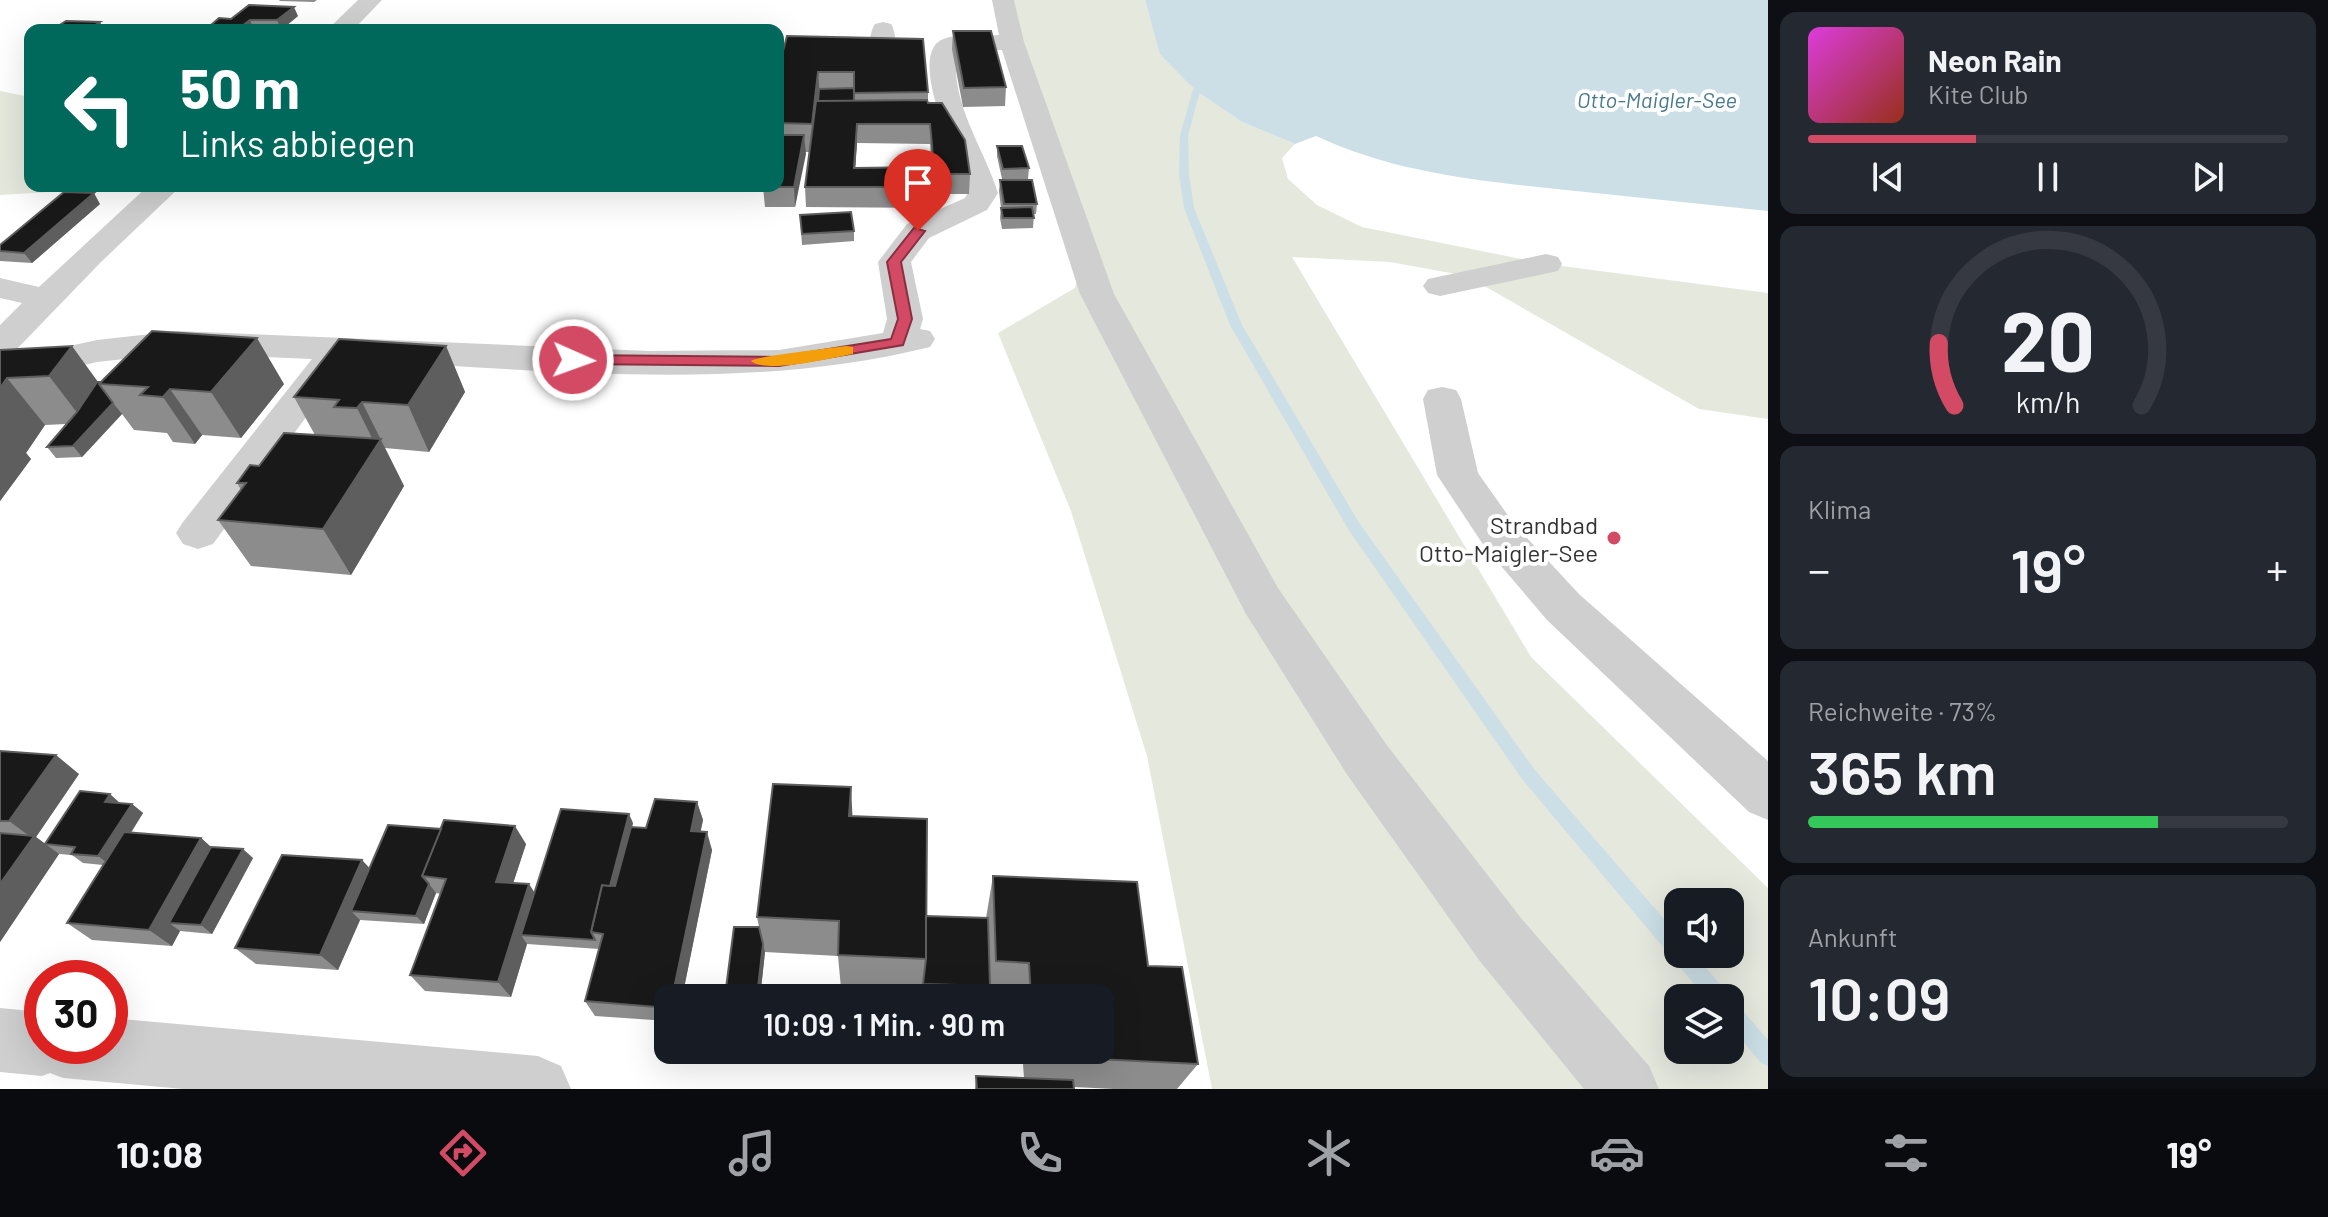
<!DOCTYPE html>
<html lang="de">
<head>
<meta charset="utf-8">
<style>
  body { margin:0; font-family:Barlow,sans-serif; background:#242831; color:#f1f3f6; height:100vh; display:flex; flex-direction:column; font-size:30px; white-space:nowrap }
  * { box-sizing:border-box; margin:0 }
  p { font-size:26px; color:#9ea1a6 }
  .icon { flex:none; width:44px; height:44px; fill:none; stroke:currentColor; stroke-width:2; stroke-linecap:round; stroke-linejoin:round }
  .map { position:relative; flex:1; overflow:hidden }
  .panel { display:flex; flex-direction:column; gap:12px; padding:12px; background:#0d0f14; width:560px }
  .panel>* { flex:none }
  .top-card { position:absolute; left:24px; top:24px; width:760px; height:168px; border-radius:16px; box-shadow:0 8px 32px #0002; background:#00695c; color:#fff; overflow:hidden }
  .tools { position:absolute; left:1664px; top:888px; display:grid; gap:16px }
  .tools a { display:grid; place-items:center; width:80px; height:80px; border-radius:16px; background:#171b24; box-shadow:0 8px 32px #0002; font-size:40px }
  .speed { position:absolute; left:24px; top:960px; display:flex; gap:16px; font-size:40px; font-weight:700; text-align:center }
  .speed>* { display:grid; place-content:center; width:104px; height:104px; border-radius:50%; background:#171b24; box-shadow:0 8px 32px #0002; line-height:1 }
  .speed .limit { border:12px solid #d22; background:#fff; color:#111 }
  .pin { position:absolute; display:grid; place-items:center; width:68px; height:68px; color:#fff; margin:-82px -34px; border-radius:50% 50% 50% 0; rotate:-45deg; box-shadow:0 0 8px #0007 }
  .pin .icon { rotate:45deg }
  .me { position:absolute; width:88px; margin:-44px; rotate:92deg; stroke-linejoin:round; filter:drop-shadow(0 0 6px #0008) }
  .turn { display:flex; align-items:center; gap:28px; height:168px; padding:0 24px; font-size:36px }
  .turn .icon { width:104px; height:104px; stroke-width:2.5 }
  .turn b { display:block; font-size:56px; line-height:68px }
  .big { font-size:60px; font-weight:600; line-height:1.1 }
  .panel .widget { flex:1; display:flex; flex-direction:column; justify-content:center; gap:12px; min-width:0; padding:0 28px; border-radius:16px; background:#242831 }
  .panel .dial { align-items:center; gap:0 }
  .dial svg { height:208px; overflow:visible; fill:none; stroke:#363941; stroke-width:7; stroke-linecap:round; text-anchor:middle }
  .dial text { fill:#f1f3f6; stroke:none }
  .song { display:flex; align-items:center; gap:24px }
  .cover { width:96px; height:96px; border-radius:12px; background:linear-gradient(135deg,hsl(300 70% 55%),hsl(10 70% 35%)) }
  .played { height:8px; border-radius:4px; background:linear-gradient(90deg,#d34a64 35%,#363941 35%) }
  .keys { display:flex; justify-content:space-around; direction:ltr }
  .heat { display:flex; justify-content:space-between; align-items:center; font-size:44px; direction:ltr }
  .charge { height:12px; border-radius:6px; background:linear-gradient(90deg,#34c759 73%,#363941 0) }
  .trip { position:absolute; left:654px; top:984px; width:460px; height:80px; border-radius:16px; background:#171b24; box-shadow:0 8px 32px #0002; font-weight:600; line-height:80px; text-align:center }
  .dock { display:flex; height:128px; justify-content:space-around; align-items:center; background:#090b0e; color:#9ea1a6 }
  .dock .icon { width:56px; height:56px }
  .dock .selected { color:#d34a64 }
  .dock b { font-size:36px; color:#f1f3f6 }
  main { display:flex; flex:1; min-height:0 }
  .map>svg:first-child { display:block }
  .green { fill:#e4e8dd; fill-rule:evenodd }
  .water { fill:#ccdfe6 }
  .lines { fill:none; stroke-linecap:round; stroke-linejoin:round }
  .stream { fill:#ccdfe6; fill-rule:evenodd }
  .minor { fill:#cfcfcf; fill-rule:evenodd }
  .wall { fill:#8c8c8c; fill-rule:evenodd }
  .shaded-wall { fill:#5e5e5e }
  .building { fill:#191919; stroke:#5e5e5e; stroke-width:2; fill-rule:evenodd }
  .route { fill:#d34a64; stroke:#893041; stroke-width:2 }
  .slow { fill:#f59e0b }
  .poi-dot { fill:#d34a64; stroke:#fff; stroke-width:3 }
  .labels { text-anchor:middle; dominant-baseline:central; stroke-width:8; stroke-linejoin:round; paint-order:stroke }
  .far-water-label { font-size:22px; font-style:italic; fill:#487a8d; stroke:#fff }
  .poi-label { font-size:24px; fill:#323232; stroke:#fff; text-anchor:end }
</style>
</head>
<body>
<main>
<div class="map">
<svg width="1768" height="1089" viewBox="0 0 1768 1089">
  <rect width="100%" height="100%" fill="#fff"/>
  <g class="green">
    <path d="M1014 0H1145L1161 54 1196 91 1242 122 1295 144 1282 158 1288 179 1317 205 1362 227 1546 264 1768 293V419L1699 409 1467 276 1390 262 1292 257 1531 657 1768 888V1089H1212L1147 756 1071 511 998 333 1075 288 1088 230 1022 40ZM1678 902H1730V954H1678ZM1678 998H1730V1050H1678Z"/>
    <polygon points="0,91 30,97 30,186 57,186 49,192 0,195"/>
  </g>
  <path class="water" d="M1145 0H1768V211C1701 204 1634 197 1566 190 1480 181 1395 173 1316 136L1295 144 1242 122 1196 91 1160 54Z"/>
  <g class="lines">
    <g class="stream">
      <polygon points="1193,89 1200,91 1188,136 1189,175 1194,208 1242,325 1358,521 1534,769 1678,935 1678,954 1694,954 1726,991 1729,998 1706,998 1522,779 1348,529 1230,325 1184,208 1179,175 1180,136"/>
      <polygon points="1730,1001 1737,1004 1768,1040 1768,1066 1761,1063 1730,1026"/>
    </g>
    <g class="minor">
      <polygon points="358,0 382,0 353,30 327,30"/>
      <path d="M992 0H1014L1024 42 1114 294 1278 588 1386 744 1521 918 1649 1066 1659 1089H1584L1479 960 1348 776 1246 614 1080 294 1002 50 957 52C949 101 984 148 998 193L987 210 929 238 911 262 923 319 920 329 930 331 935 339 930 347C741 394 540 369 348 360L213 544 198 549 183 544 176 533 183 522 312 359 178 353 97 362 0 385V361L97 340 178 331 649 351 779 350 883 333 887 319 878 262 907 224 965 198 968 193C960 164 911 68 937 43 949 32 983 36 999 35Z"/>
      <path d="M883 22 891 24C897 33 897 54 891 62H873C867 53 869 33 875 24Z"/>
      <polygon points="148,186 181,186 101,262 13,353 0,356 0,325 22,303 0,298 0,278 39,287"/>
      <polygon points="1546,254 1558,257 1562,264 1558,271 1440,296 1428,293 1423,286 1428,279"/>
      <polygon points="1442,387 1456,390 1461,399 1478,473 1514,524 1579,594 1768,761 1768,820 1749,812 1547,620 1484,546 1437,475 1423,399 1428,390"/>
      <polygon points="0,1008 42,1012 42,1046 110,1046 110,1018 538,1056 561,1066 571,1089 183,1089 63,1078 50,1073 42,1076 0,1072"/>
    </g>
  </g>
  <g class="wall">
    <polygon points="279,0 317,0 314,2 280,1"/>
    <polygon points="298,16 281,30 213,30 211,25 231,19"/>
    <polygon points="953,31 1006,87 1005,106 963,107 952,49"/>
    <path d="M787 36 928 92V103L970 174 969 194H938V208L806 207 805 187 810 152H805L795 207H765L763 187 778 186V70ZM857 143 930 144 932 167 855 168Z"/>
    <polygon points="997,146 1029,168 1028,179 1002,179 997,156"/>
    <polygon points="1000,180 1037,204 1036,214 1034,214 1033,228 1002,229 1000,218 1001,208 999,191"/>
    <polygon points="100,204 32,263 0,261 0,245"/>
    <polygon points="800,215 854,231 854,241 802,245"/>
    <polygon points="446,346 465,392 429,452 385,448 404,486 351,575 251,566 218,520 241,490 237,483 259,466 315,435 294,397"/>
    <polygon points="0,350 98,382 284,384 241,438 202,435 195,444 173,442 167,433 134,430 122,414 82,457 56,458 47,447 66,424 45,425 26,453 31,459 0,501"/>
    <polygon points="0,751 79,774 36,837 45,844 120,803 132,804 143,813 131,833 201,838 211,847 253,858 212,934 180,931 172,946 92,940 67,923 103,865 83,863 72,855 59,854 0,942"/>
    <polygon points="697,802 703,820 700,832 712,850 682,998 668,998 668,1021 595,1016 585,1001 599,949 527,944 511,997 425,991 410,975 441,894 436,893 424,924 360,920 338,970 256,964 235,948 369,868 526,844 513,883 529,884 534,893 633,823 632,827 646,828"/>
    <polygon points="852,816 926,916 986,918 993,876 1148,966 1198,1064 1177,1089 1114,1089 1074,1087 1074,1089 975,1089 976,1076 1024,1078 1022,1050 1100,1050 1100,998 1019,998 1019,996 988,994 841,988 838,956 765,952 760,998 726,998 725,996 759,927 757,917"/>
  </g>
  <g class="shaded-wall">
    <polygon points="294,7 298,16 281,30 277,20"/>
    <polygon points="250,20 254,29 252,30 244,30 242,26"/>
    <polygon points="100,22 104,30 87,30"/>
    <polygon points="818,72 820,98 814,152 812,124"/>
    <polygon points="857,124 857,143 854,188 854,168"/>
    <polygon points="804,135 806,154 795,207 794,187"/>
    <polygon points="94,193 100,204 32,263 24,253"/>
    <polygon points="257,338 284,384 241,438 211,392"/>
    <polygon points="72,346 106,393 85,423 49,376"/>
    <polygon points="446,346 465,392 429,452 408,405"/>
    <polygon points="7,378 45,425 26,453 31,459 0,501 0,388"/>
    <polygon points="170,389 202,435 195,444 163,397"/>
    <polygon points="362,402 404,486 351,575 323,529 376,446 357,408"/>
    <polygon points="113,403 122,414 82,457 73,446"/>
    <polygon points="56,755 79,774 36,837 59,854 0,942 0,884 32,838 9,821"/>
    <polygon points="851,787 853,827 849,816"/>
    <polygon points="110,794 121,804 105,802"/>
    <polygon points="697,802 703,820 697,849 691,831"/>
    <polygon points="132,804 143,813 110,865 98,856"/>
    <polygon points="629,814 633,823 604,934 597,933"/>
    <polygon points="515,826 526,844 508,899 496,882"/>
    <polygon points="707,832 712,850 682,998 672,998"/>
    <polygon points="201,838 221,856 169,923 180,931 172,946 149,930"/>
    <polygon points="243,849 253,858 212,934 201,925"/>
    <polygon points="362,860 378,877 351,911 360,920 338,970 320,955"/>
    <polygon points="429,884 436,893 424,924 416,916"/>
    <polygon points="529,884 540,901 521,935 527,944 511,997 498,982"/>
    <polygon points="763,944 765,952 760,998 757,998"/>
  </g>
  <g class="building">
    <polygon points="249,5 294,7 277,20 250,20 242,26 211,25 219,18 231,19"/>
    <polygon points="66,21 100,22 87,30 52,30"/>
    <polygon points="953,31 991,31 1006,87 964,88"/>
    <polygon points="787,36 923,39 928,92 854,93 854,72 818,72 812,124 778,123 778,70"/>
    <polygon points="854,88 854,101 818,101 819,89"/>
    <path d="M927 100 928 103H942L965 140 970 174H937L939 187H805L816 101ZM857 124H930L934 167 854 168Z"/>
    <polygon points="779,135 804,135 794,187 763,187 778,186 778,139"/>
    <polygon points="997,146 1022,146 1029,168 1003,169"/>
    <polygon points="1000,180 1032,180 1037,204 1004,204"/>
    <polygon points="64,192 94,193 24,253 0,251 0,245"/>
    <polygon points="1032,207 1034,218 1003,218 1001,208"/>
    <polygon points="851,212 854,231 802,234 800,215"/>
    <polygon points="152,331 257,338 211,392 170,389 163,397 140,395 148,387 99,384"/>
    <polygon points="339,339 446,346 408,405 362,402 357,408 334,407 339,400 294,397"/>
    <polygon points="72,346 49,376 7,378 0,388 0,350"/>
    <polygon points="97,382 101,382 99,384 113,403 73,446 47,447 77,412"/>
    <polygon points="284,433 381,439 323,529 218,520 246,483 237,483 250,465 259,466"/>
    <polygon points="0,751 56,755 9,821 0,821"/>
    <polygon points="773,784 851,787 849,816 927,819 926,959 838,955 839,921 757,917"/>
    <polygon points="80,791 110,794 105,802 132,804 98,856 71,854 75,847 45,844"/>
    <polygon points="655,799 697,802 691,831 707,832 672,998 668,998 668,1008 585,1001 603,934 591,932 602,885 615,886 631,827 646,828"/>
    <polygon points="561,809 629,814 610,886 602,885 591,932 595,940 521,935"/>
    <polygon points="444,820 515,826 496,882 529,884 498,982 410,975 446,879 422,876"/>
    <polygon points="388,825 441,829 422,876 429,884 416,916 351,911"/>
    <polygon points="124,832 201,838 149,930 67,923"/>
    <polygon points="0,833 34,836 0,884"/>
    <polygon points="211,847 243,849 201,925 169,923"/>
    <polygon points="282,855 362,860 320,955 235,948"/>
    <polygon points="993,876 1137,882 1148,966 1182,967 1198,1064 1035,1056 1034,1050 1100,1050 1100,998 1031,998 1029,963 996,961"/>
    <polygon points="926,916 988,918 990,986 923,984 926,959"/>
    <polygon points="734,927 759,927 763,944 757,996 725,996"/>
    <polygon points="976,1076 1073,1080 1074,1089 977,1089"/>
  </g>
  <polygon class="route" points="914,228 925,231 901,262 912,319 903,345 779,366 573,364 566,360 573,355 779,357 891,339 898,319 887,262"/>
  <path class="slow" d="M847 346 853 347V354C832 358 766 374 751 361 758 356 831 348 847 346Z"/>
  <circle class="poi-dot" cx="1614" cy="538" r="8"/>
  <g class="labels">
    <g class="far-water-label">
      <text x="1657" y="99">Otto-Maigler-See</text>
    </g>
    <g class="poi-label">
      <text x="1598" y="524">Strandbad<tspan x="1598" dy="28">Otto-Maigler-See</tspan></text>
    </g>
  </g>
</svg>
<div class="tools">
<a><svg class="icon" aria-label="sound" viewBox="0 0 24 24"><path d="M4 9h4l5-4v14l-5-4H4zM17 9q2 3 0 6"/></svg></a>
<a><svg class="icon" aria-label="layers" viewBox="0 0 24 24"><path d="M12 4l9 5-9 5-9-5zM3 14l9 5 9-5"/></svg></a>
</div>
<div class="speed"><div class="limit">30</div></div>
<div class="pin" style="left:918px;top:231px;background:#d93025"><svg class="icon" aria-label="arrive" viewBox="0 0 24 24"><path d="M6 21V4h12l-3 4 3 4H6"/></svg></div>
<svg class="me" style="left:573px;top:360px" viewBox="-20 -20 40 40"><circle r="17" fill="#d34a64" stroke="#fff" stroke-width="3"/><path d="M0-11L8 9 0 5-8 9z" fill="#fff"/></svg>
<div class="trip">10:09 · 1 Min. · 90 m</div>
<div class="top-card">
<div class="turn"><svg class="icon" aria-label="left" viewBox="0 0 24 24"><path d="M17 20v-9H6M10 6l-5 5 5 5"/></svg><div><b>50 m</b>Links abbiegen</div></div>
</div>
</div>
<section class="panel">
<div class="widget">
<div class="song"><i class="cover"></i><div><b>Neon Rain</b><p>Kite Club</p></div></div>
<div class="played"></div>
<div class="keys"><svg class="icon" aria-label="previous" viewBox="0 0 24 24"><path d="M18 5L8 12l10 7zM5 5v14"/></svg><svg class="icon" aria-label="pause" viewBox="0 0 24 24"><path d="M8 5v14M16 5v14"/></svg><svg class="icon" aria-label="next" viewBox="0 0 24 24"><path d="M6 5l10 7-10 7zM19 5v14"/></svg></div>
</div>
<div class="widget dial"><svg viewBox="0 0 100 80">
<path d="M14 69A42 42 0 1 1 86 69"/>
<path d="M14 69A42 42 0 0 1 8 45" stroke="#d34a64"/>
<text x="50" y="56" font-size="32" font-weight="700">20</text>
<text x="50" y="72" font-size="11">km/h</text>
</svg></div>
<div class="widget"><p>Klima</p>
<div class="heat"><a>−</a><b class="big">19°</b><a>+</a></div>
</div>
<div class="widget"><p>Reichweite · 73%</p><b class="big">365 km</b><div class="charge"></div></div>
<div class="widget"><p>Ankunft</p><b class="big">10:09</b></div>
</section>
</main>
<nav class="dock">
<b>10:08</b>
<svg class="icon selected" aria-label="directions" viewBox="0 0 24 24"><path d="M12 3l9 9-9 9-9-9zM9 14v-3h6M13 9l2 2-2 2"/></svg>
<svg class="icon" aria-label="music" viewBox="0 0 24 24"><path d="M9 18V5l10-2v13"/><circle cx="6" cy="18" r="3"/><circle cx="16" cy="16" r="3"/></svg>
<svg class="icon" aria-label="phone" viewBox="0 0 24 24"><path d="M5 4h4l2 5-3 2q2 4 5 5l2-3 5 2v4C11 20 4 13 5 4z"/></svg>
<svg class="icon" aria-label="climate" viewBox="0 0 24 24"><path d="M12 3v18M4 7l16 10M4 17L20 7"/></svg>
<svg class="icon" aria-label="car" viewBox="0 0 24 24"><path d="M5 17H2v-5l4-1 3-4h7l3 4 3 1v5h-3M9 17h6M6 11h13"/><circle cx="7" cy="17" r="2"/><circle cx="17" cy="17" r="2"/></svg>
<svg class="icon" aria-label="filters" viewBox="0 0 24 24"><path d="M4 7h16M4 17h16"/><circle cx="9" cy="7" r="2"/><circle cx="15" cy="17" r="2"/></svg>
<b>19°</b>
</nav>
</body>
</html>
